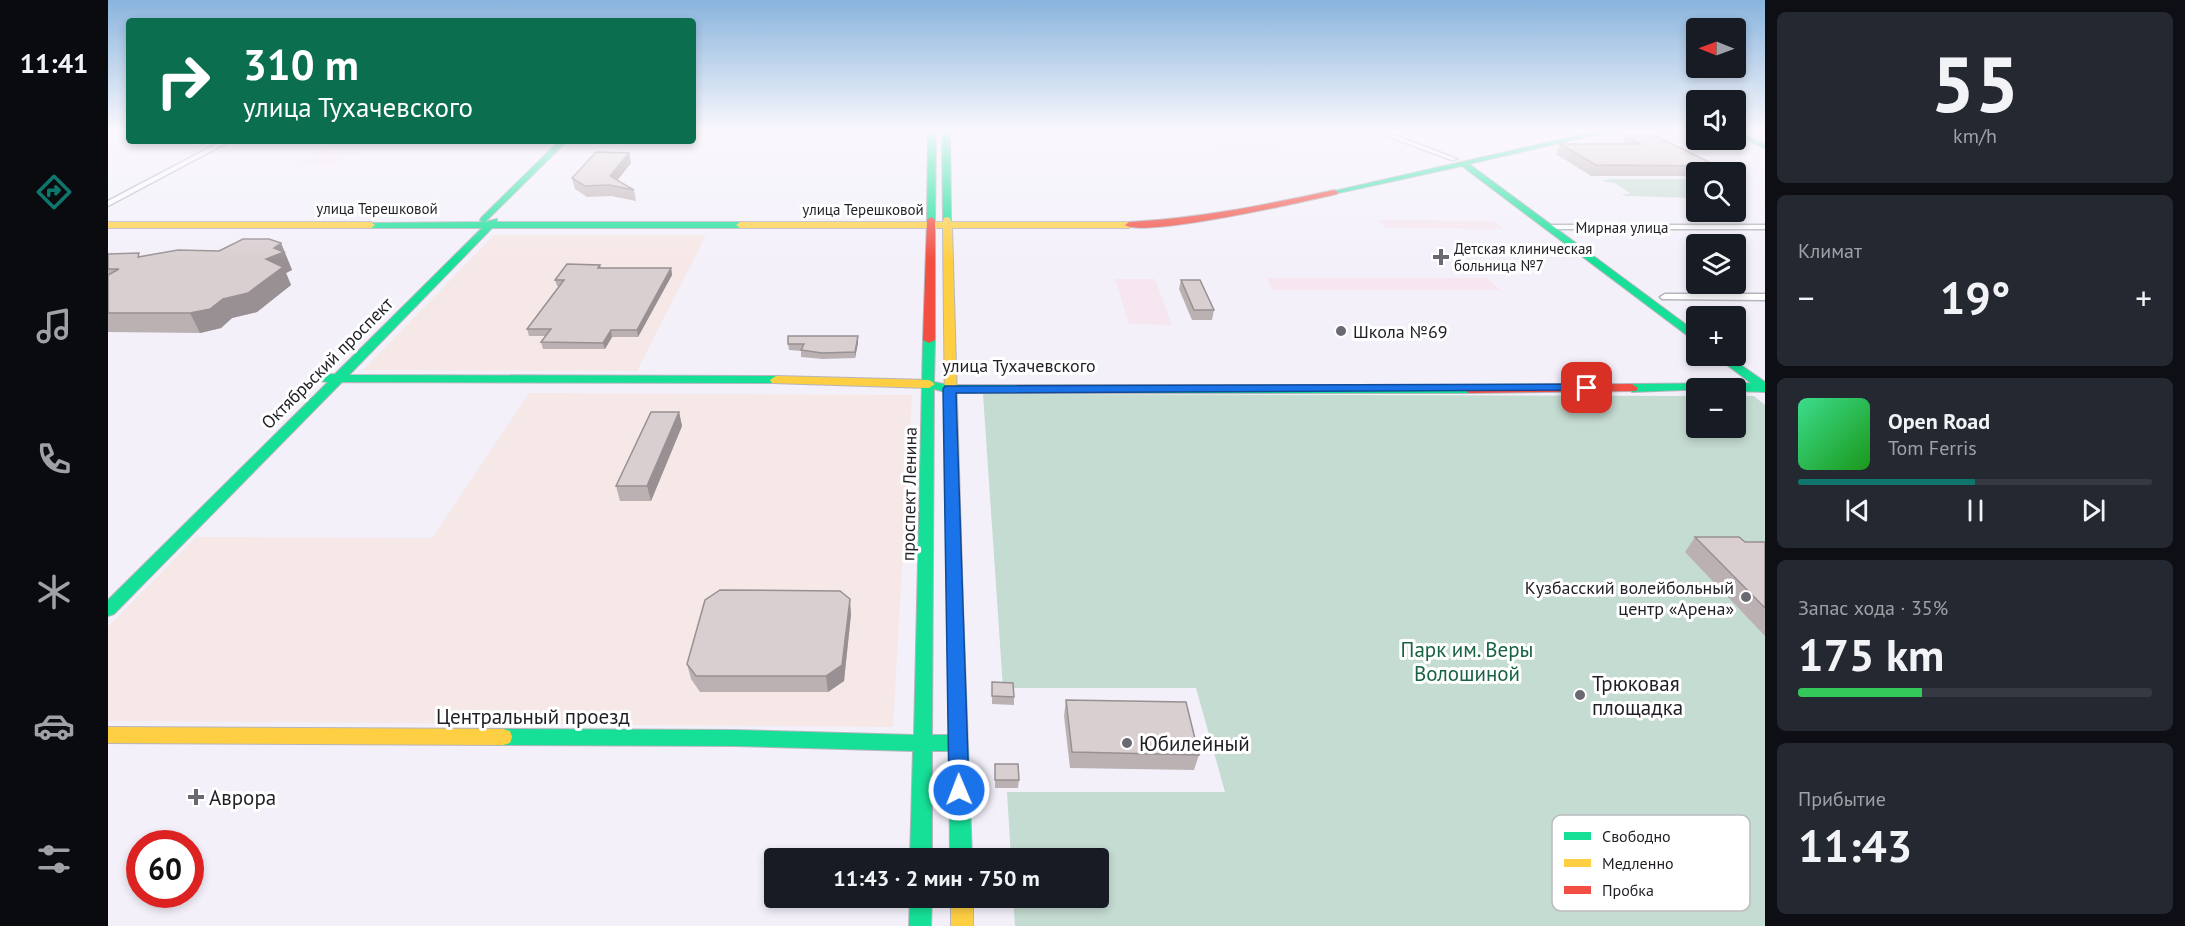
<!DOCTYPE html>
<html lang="ru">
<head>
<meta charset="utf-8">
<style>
  body { margin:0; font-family:"PT Sans",sans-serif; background:#242831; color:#f1f3f6; height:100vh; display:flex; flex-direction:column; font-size:22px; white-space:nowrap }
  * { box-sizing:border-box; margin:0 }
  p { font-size:20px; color:#9ea1a6 }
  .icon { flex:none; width:33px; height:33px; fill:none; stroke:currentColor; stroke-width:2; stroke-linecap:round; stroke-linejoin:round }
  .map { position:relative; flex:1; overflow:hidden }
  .side { display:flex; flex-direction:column; gap:12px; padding:12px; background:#0d0f14; width:420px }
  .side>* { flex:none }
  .top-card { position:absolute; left:18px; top:18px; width:570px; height:126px; border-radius:6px; box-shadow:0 3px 9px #0003; background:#0b6e4f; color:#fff; overflow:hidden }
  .needle { width:39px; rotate:271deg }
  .fabs { position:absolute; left:1578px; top:18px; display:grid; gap:12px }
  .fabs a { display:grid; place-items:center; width:60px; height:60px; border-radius:6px; background:#171b24; box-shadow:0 3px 9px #0003; font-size:30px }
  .speed { position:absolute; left:18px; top:830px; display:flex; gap:12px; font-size:30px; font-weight:700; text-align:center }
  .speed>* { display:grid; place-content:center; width:78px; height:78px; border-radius:50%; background:#171b24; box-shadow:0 3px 9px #0003; line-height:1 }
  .speed .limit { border:9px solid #d22; background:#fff; color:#111 }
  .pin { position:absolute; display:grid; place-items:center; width:51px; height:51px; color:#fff; margin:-26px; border-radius:12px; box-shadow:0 3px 9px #0006 }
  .me { position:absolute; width:66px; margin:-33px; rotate:359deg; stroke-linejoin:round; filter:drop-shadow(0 0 4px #0008) }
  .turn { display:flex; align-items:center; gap:21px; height:126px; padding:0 18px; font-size:27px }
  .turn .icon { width:78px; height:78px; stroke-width:2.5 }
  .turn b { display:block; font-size:42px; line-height:51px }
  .big { font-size:45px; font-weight:600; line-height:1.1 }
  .side .tile { flex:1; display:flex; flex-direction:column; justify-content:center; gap:9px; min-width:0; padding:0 21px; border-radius:9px; background:#242831 }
  .side .dial { align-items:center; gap:0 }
  .dial b { font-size:78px; line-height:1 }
  .song { display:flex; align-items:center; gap:18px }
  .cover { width:72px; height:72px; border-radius:9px; background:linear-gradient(135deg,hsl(150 70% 55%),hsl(120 70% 35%)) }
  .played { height:6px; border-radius:3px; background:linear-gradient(90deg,#0f766e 50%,#363941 50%) }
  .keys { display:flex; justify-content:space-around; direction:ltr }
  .heat { display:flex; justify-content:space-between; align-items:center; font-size:33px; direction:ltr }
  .charge { height:9px; border-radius:4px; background:linear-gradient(90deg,#34c759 35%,#363941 0) }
  .trip { position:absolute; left:656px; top:848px; width:345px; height:60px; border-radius:6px; background:#171b24; box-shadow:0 3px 9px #0003; font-weight:600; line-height:60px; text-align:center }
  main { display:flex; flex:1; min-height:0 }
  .menu { display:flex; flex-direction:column; width:108px; justify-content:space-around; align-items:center; background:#090b0e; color:#9ea1a6 }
  .menu .icon { width:42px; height:42px }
  .menu .active { color:#0f766e }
  .menu b { font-size:27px; color:#f1f3f6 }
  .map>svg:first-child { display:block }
  .commercial { fill:#f6e8e6 }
  .industrial { fill:#f6e6ef }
  .green { fill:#c5dcd2 }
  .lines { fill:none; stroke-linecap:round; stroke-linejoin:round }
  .street-casing { stroke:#b6b4bc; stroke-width:3 }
  .fast-casing { stroke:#b6b4bc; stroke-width:2 }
  .slow-casing { stroke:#b6b4bc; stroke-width:2 }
  .jam-casing { stroke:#b6b4bc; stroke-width:2 }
  .street { fill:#fdfdfe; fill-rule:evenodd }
  .fast { fill:#16e098; fill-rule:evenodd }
  .slow { fill:#ffcf43; fill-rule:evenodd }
  .jam { fill:#f24e42; fill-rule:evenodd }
  .tram { stroke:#cbcacd; stroke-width:1.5 }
  .wall { fill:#bbb1b3 }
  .shaded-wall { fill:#989092 }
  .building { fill:#d9ced0; stroke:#989092; stroke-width:1.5 }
  .route { fill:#1a73e8; stroke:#114b97; stroke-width:1.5 }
  .poi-dot { fill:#6a6870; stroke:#fff; stroke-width:2 }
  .labels { text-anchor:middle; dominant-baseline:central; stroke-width:6; stroke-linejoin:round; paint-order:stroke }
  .far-street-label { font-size:15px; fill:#211f26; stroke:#fff }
  .far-poi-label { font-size:15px; fill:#211f26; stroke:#fff; text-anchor:start }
  .poi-label { font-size:18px; fill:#211f26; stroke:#fff; text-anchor:start }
  .street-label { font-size:18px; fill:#211f26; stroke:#fff }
  .near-park-label { font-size:21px; fill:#176341; stroke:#fff }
  .near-poi-label { font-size:21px; fill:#211f26; stroke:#fff; text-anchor:start }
  .near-street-label { font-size:21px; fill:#211f26; stroke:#fff }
  .key { fill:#fff; stroke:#bcbcbe; stroke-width:1.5 }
  .key-label { font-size:16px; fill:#211f26 }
</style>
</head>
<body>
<main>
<nav class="menu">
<b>11:41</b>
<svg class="icon active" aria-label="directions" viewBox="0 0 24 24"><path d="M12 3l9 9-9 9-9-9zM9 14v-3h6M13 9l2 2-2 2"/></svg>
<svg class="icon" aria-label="music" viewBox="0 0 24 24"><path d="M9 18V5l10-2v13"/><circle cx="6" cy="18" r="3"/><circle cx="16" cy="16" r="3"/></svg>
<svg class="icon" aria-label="phone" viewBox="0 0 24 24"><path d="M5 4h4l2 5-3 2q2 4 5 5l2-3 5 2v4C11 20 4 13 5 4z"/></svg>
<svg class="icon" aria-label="climate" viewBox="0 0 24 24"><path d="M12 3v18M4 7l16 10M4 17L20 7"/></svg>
<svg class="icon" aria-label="car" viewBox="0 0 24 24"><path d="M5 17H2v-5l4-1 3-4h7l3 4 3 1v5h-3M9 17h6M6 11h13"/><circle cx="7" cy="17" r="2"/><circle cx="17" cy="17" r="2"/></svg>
<svg class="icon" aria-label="filters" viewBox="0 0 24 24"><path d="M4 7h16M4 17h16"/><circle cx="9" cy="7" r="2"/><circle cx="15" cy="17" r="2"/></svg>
</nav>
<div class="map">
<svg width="1657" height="926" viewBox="0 0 1657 926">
  <rect width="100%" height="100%" fill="#f3f0fa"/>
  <g class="commercial">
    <polygon points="386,235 598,235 529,371 255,370"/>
    <polygon points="421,393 804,395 785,727 0,721 0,627 88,537 324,538"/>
  </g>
  <g class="industrial">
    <polygon points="1146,131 1157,136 1173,137 1181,148 1106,148 1101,142 1043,141 1043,138 1054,137 1056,134 1125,137 1125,133"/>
    <polygon points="232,141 268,141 223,166 187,164"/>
    <polygon points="1270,220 1385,221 1395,229 1278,228"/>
    <polygon points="1158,278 1379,278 1392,290 1165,290"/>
    <polygon points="1007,279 1047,279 1064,325 1021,324"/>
  </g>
  <g class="green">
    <polygon points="1501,179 1588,179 1588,198 1519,196 1513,194 1523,194 1507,183 1493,181"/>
    <polygon points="875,394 1588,396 1588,428 1628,428 1628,396 1646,396 1657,405 1657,926 907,926 905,897 990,897 990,858 903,858 899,792 1117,792 1088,688 895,688"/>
  </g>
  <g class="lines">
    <g class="street-casing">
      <g id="street">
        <polygon points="1265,131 1275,131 1349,159 1344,160"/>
        <polygon points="114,141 122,141 0,206 0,201"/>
        <polygon points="1440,225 1657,225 1657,229 1443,229 1439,227"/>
        <polygon points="1557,294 1657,294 1657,300 1554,299 1552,297"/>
      </g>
    </g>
    <g class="fast-casing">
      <g id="fast">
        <polygon points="820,131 828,131 827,220 823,223 819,220"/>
        <polygon points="834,131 842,131 843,220 839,223 835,220"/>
        <polygon points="1489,131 1504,131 1361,164 1588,332 1588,340 1584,339 1354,166 1226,194 1222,192"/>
        <polygon points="1628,131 1657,143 1657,148 1628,135"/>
        <polygon points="451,141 459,141 377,222 389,219 389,222 632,222 636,225 632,228 384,228 241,375 668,376 674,380 672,383 234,382 6,614 0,616 0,600 220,382 212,381 210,378 212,375 227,374 374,228 263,228 260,227 260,223 375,222 372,220 373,218"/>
        <polygon points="821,337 827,340 826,382 841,385 1361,385 1367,389 1361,393 841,393 826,389 824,735 841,735 839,607 841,603 847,601 853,603 855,607 864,858 842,858 841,751 824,751 824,858 802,858 805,751 626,746 395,745 388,743 386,737 388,731 395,729 626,730 806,735 815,340"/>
        <polygon points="1607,356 1620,356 1657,382 1657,392 1628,391 1628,388 1524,392 1518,388 1524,384 1643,383"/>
        <polygon points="802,897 824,897 823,926 801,926"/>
      </g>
    </g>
    <g class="slow-casing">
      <g id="slow">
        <polygon points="839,217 842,218 843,222 1021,222 1025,225 1021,228 844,228 855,607 853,611 847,613 841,611 839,607 835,228 632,228 628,225 632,222 835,222 836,218"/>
        <polygon points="0,222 263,222 267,225 263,228 0,228"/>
        <polygon points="668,376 821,380 827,384 821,388 664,383 662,380"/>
        <polygon points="0,727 395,729 402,731 404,737 402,743 395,745 0,743"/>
        <rect x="843" y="897" width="22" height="29"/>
      </g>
    </g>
    <g class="jam-casing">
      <g id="jam">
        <path d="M1226 190 1230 192 1229 194C1199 201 1035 238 1017 225L1021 222C1091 218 1158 205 1226 190Z"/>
        <polygon points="823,217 827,220 827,340 821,343 815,340 819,220"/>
        <polygon points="1524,384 1530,388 1528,391 1361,393 1355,389 1361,385"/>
      </g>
    </g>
    <use href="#street" class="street"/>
    <use href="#fast" class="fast"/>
    <use href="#slow" class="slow"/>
    <use href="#jam" class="jam"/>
    <polyline class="tram" points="1630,131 1657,144"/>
  </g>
  <g class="wall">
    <polygon points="1518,136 1609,166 1605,172 1588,172 1588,176 1483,176 1448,154 1452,144 1514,144"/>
    <polygon points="521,153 523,163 509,180 526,190 528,201 503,196 479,197 467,189 464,178"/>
    <polygon points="173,243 184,270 178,273 183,285 149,312 124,318 113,328 92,333 0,332 0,254 33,257 111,251"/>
    <polygon points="492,265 493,268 563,268 564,275 530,337 504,337 497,349 435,349 433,342 438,336 421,336 419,329 451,286 449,286 447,280"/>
    <polygon points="1073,280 1106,310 1104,320 1084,320 1071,289"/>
    <polygon points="750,343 747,358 715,359 693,357 693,351 681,350 680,344"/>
    <polygon points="571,412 574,426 543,501 512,501 508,486"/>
    <polygon points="1587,537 1637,542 1657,542 1657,636 1577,552"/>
    <polygon points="743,614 736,681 720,692 592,692 583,679 579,664"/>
    <polygon points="884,682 906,697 906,705 884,704"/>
    <polygon points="958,700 1091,755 1086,770 962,768 956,716"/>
    <polygon points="887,764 911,780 910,788 887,788"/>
  </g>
  <g class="shaded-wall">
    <polygon points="521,153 523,163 504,187 502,176"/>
    <polygon points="173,243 184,270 178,273 183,285 149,312 124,318 113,328 92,333 82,313 115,299 158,259 166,248"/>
    <polygon points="563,268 564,275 530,337 529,330"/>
    <polygon points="503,330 504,337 497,349 495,343"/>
    <polygon points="750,336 750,343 747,358 747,352"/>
    <polygon points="571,412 574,426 543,501 539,486"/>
    <polygon points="742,599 743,614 736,681 720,692 718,676"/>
  </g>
  <g class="building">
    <polygon points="1518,136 1548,136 1609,166 1488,165 1452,144 1532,144"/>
    <polygon points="488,152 521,153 502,176 526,190 501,185 477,186 464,178"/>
    <polygon points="135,239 161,239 173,243 166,248 176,252 158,259 175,267 140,293 115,299 102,309 82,313 0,313 0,275 11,269 0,269 0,254 31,253 30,257 70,250 111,251"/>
    <polygon points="459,264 492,265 490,268 563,268 529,330 503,330 495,343 433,342 443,329 419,329 456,280 447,280"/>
    <polygon points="1073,280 1092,280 1106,310 1086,310"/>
    <polygon points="680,336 750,336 747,352 714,353 693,350 696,344 680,344"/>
    <polygon points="543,412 571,412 539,486 508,486"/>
    <polygon points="1587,537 1631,537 1637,542 1657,542 1657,608"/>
    <polygon points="612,590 732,591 742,599 734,665 718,676 588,676 579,664 597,600"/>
    <polygon points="884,682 905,683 906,697 884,696"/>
    <polygon points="958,700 1078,702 1091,755 964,752"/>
    <polygon points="887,764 910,764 911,780 887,780"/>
  </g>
  <linearGradient id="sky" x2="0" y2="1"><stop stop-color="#89b4dd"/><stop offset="0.5" stop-color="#faf8fd"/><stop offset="1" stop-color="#faf8fd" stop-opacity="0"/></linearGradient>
  <rect width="1657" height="261" fill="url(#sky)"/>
  <polygon class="route" points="1479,384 1483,385 1483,390 848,393 861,790 858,796 851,799 844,796 841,790 835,389 837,386"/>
  <g class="poi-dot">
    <path d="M1330 248h6v6h6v6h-6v6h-6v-6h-6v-6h6z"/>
    <circle cx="1233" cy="331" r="6"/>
    <circle cx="1638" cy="597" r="6"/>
    <circle cx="1472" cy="695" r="6"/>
    <circle cx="1019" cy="743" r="6"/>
    <path d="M85 788h6v6h6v6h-6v6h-6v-6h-6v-6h6z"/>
  </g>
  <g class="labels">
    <g class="far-street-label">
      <text x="269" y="208">улица Терешковой</text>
      <text x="755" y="209">улица Терешковой</text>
      <text x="1514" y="227">Мирная улица</text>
    </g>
    <g class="far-poi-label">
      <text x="1346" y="248">Детская клиническая<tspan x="1346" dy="17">больница №7</tspan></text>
    </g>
    <g class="poi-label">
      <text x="1245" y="331">Школа №69</text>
      <text x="1626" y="587" text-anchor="end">Кузбасский волейбольный<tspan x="1626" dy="21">центр «Арена»</tspan></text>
    </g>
    <g class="street-label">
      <text transform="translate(219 363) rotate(-45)">Октябрьский проспект</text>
      <text x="911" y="365">улица Тухачевского</text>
      <text transform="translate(801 494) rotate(-89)">проспект Ленина</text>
    </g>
    <g class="near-park-label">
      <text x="1359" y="649">Парк им. Веры<tspan x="1359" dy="24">Волошиной</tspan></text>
    </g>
    <g class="near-poi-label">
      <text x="1484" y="683">Трюковая<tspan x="1484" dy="24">площадка</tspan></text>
      <text x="1031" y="743">Юбилейный</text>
      <text x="101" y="797">Аврора</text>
    </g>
    <g class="near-street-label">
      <text x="425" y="716">Центральный проезд</text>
    </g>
  </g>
  <rect x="1444" y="815" width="198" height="96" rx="9" class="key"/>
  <rect x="1456" y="832" width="27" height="8" fill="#16e098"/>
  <rect x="1456" y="859" width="27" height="8" fill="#ffcf43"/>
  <rect x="1456" y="886" width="27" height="8" fill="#f24e42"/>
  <g class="key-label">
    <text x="1494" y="842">Свободно</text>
    <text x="1494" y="869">Медленно</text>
    <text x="1494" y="896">Пробка</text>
  </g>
</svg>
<div class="fabs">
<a><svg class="needle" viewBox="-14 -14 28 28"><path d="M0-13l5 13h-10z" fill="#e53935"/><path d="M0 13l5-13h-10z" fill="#9ea1a6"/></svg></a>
<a><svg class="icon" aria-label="sound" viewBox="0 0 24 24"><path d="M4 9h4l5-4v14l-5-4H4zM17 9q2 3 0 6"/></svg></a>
<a><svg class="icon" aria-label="search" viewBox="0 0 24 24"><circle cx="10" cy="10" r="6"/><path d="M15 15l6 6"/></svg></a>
<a><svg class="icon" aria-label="layers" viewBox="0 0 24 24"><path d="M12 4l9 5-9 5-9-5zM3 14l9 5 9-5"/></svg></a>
<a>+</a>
<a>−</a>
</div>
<div class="speed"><div class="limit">60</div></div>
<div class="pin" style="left:1479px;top:388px;background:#d93025"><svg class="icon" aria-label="arrive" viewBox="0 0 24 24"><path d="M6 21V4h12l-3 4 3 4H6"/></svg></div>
<svg class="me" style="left:851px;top:790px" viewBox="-20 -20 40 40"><circle r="17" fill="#1a73e8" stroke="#fff" stroke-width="3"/><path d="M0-11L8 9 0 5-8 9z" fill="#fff"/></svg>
<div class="trip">11:43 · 2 мин · 750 m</div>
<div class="top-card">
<div class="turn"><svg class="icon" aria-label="right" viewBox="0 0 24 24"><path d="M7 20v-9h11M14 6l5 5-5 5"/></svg><div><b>310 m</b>улица Тухачевского</div></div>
</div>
</div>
<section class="side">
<div class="tile dial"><b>55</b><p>km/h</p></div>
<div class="tile"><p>Климат</p>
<div class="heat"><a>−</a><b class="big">19°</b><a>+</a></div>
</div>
<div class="tile">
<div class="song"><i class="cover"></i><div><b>Open Road</b><p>Tom Ferris</p></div></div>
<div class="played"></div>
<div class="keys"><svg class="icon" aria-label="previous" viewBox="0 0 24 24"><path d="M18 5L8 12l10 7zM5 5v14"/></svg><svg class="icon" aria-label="pause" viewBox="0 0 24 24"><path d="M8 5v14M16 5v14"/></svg><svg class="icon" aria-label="next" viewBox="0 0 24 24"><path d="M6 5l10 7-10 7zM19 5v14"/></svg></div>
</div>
<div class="tile"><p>Запас хода · 35%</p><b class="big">175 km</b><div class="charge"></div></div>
<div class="tile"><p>Прибытие</p><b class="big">11:43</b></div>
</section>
</main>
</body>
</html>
